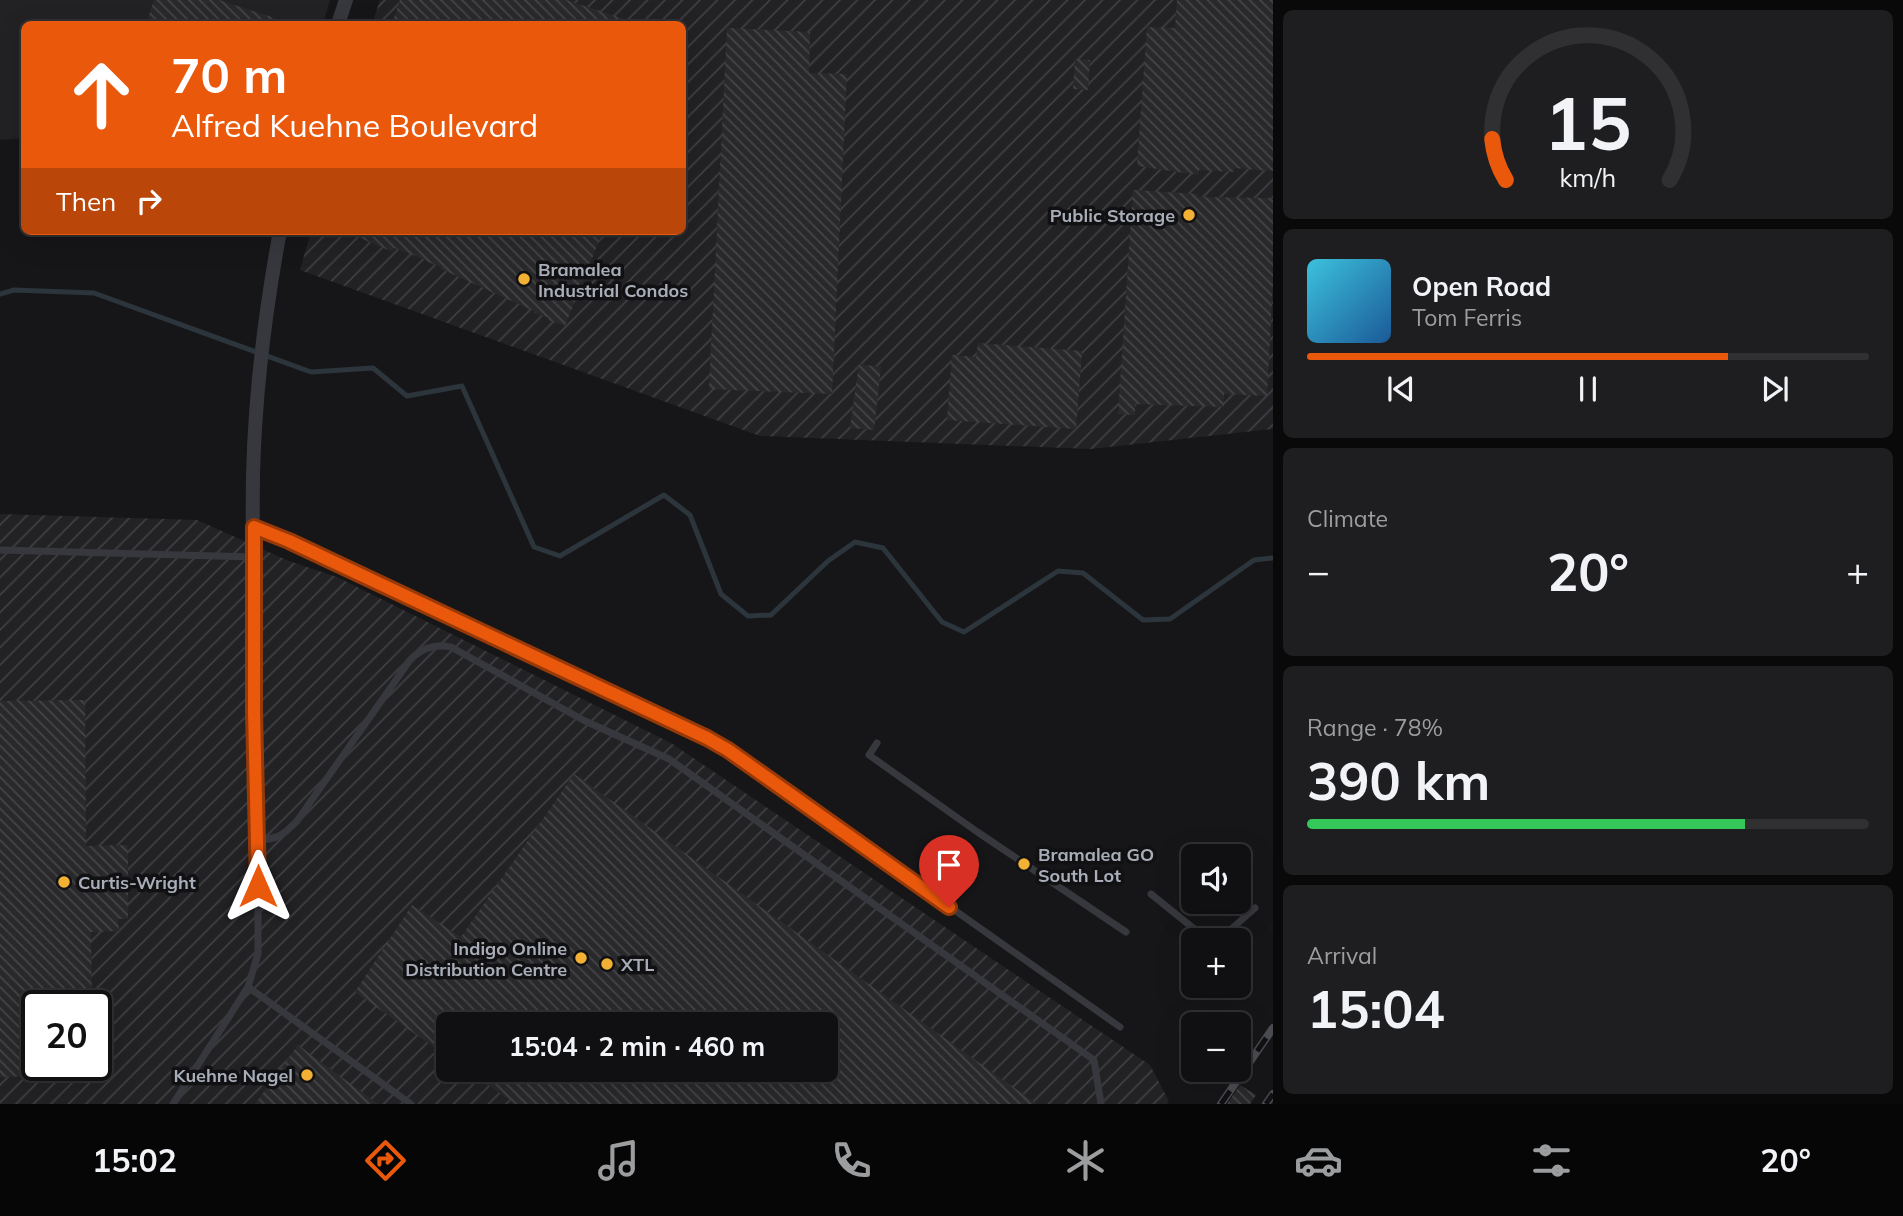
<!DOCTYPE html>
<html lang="en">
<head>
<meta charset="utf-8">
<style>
  body { margin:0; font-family:Mulish,sans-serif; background:#1e1e20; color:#f1f3f6; height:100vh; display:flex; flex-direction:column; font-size:26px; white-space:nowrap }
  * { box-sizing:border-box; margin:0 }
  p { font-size:23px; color:#9c9d9f }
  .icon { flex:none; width:38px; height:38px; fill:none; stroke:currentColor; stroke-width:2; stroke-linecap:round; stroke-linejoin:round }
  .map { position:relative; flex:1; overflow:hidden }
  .side { display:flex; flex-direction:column; gap:10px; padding:10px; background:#09090a; width:630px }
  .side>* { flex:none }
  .banner { position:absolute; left:21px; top:21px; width:665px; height:214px; border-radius:10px; box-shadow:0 7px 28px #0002,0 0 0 2px #303032; background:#ea580c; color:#fff; overflow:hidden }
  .controls { position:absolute; left:1181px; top:844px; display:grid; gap:14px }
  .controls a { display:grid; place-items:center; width:70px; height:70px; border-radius:10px; background:#101012; box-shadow:0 7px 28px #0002,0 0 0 2px #303032; font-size:35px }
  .speed { position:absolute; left:21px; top:990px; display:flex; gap:14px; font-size:35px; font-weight:700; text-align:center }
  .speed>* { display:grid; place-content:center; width:91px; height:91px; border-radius:50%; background:#101012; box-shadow:0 7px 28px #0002,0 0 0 2px #303032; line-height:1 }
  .speed .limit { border:4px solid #111; border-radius:10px; background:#fff; color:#111 }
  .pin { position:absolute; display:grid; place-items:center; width:60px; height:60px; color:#fff; margin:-72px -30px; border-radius:50% 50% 50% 0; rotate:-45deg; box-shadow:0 0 7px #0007 }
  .pin .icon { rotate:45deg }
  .me { position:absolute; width:77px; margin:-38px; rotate:0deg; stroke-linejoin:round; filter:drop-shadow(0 0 5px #0008) }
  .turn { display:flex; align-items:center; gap:24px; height:147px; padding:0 35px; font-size:32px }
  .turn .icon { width:91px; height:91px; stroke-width:2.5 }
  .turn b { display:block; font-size:49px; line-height:60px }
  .then { display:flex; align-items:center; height:66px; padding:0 35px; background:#0003; gap:14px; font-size:26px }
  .big { font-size:52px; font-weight:700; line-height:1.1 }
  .side .tile { flex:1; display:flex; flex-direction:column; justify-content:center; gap:10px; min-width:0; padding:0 24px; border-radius:10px; background:#1e1e20 }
  .side .dial { align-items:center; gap:0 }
  .dial svg { height:182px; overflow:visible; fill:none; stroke:#303032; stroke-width:7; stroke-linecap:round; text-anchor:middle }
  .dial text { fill:#f1f3f6; stroke:none }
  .song { display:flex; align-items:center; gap:21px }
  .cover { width:84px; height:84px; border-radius:10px; background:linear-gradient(135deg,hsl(190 70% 55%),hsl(210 70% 35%)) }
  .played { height:7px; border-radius:4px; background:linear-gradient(90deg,#ea580c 75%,#303032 75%) }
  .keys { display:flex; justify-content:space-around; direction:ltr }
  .heat { display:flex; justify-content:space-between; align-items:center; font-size:38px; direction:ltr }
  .charge { height:10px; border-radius:5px; background:linear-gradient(90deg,#34c759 78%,#303032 0) }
  .trip { position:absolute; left:436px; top:1012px; width:402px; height:70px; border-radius:10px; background:#101012; box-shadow:0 7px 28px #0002,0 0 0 2px #303032; font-weight:700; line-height:70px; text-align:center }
  .tabs { display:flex; height:112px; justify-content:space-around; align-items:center; background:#060607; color:#9c9d9f }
  .tabs .icon { width:49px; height:49px }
  .tabs .current { color:#ea580c }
  .tabs b { font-size:32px; color:#f1f3f6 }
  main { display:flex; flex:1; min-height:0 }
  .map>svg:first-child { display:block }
  .built { fill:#222225 }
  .industrial { fill:url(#industrial-furrows); fill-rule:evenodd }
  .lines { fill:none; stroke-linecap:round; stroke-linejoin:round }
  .stream { stroke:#2c353c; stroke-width:5 }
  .building { fill:url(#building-back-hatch) }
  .service { stroke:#37383d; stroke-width:7 }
  .minor { stroke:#37383d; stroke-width:14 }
  .rail-casing { stroke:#4a4c52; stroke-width:8 }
  .rail { stroke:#111113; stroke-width:5; stroke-dasharray:16; stroke-linecap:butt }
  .route-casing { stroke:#983908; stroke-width:18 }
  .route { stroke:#ea580c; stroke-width:12 }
  .poi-dot { fill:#f2b134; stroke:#111113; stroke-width:2.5 }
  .labels { text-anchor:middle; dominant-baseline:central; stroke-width:7; stroke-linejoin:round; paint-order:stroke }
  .poi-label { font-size:18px; font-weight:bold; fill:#a8adb8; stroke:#111113; text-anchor:start }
</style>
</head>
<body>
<main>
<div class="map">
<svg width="1273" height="1104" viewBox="0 0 1273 1104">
  <defs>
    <pattern id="industrial-furrows" width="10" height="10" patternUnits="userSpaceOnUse" patternTransform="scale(1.75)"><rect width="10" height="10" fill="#222225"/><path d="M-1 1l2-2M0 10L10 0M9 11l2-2" fill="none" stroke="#3f3f43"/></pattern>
    <pattern id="building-back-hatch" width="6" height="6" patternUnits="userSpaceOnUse" patternTransform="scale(1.75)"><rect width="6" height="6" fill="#29292c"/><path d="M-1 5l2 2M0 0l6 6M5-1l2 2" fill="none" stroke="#454548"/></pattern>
  </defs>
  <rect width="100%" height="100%" fill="#161618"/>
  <polygon class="built" points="0,0 330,0 323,24 24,24 24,138 0,140"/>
  <g class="industrial">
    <polygon points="380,0 1273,0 1273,429 1091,449 760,436 300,270 311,231 682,231 682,24 372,24"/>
    <path d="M0 514 197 520 289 561 337 577 671 743 1150 1065 1169 1101 1167 1104H0ZM37 1006H96V1066H37ZM448 1024H826V1069H448Z"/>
  </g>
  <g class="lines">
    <polyline class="stream" points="0,294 14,290 94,293 311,372 373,368 407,396 462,386 534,547 560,556 664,495 690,515 721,594 748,616 771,615 828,561 855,542 883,548 942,622 964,632 1058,571 1083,573 1143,620 1170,619 1254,560 1273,558"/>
  </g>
  <g class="building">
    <polygon points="154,0 219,0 287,22 287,24 146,24"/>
    <polygon points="400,0 566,0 634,22 634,24 392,24"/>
    <polygon points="1177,0 1273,0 1273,171 1234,168 1234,172 1199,170 1199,175 1137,166 1147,27 1175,28"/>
    <polygon points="727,28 810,32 809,73 847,74 832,394 709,389"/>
    <polygon points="1075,59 1090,60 1088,90 1073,89"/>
    <polygon points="1133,190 1198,194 1198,197 1273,198 1273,279 1267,396 1224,394 1224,407 1135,404 1135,415 1118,414"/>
    <polygon points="343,231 603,231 565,326 548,320 549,318 534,313 534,311 441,269 441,267 425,261 426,260 394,248 393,252"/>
    <polygon points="978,343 1082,351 1076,429 947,420 952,355 976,357"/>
    <polygon points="859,364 881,367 874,430 850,428"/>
    <polygon points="85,700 86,846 128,845 128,919 118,919 119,931 91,932 92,1006 37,1006 37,1076 0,1077 0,701"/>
    <polygon points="574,774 1037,1104 515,1104 465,1069 826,1069 826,1024 448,1024 448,1057 355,992 412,905 461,937"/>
    <polygon points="298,1045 378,1104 255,1104"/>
    <polygon points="1240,1085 1256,1095 1250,1104 1227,1104"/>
  </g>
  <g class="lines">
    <g class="service">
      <polyline points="254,527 288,541 728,750 1120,1027"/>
      <polyline points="0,550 253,557"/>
      <polyline points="877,743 869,755 976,831 1126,932"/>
      <path d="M258 840C279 839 283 835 297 821L410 660C422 648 433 644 451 647L585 721 669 759 1094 1060 1101 1104"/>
      <polyline points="1151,894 1208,940"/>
      <polyline points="1219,940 1255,908"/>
      <polyline points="248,987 411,1104"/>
      <polyline points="173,1104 248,987 258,954 258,840 254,711"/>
    </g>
    <g class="minor">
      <polyline points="338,24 346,0"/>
      <path d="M254 711C254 632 252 554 253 475 255 393 265 312 280 231"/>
    </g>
    <g class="rail-casing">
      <g id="rail">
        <polyline points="1221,1104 1273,1028"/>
        <polyline points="1266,1104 1273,1094"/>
      </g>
    </g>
    <use href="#rail" class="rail"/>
  </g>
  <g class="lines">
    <g class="route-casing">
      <polyline id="route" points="258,886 254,711 254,527 289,541 707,738 728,750 949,907"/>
    </g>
    <use href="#route" class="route"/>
  </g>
  <g class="poi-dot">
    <circle cx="1189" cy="215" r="7"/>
    <circle cx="524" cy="279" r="7"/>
    <circle cx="1024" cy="864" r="7"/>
    <circle cx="64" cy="882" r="7"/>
    <circle cx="581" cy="958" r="7"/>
    <circle cx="607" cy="964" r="7"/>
    <circle cx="307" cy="1075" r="7"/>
  </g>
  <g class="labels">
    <g class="poi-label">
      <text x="1175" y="215" text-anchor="end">Public Storage</text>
      <text x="538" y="269">Bramalea<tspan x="538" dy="21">Industrial Condos</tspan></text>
      <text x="1038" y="854">Bramalea GO<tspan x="1038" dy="21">South Lot</tspan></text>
      <text x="78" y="882">Curtis-Wright</text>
      <text x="567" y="948" text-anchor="end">Indigo Online<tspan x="567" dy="21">Distribution Centre</tspan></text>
      <text x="621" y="964">XTL</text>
      <text x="293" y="1075" text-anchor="end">Kuehne Nagel</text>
    </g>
  </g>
</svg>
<div class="controls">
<a><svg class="icon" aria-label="sound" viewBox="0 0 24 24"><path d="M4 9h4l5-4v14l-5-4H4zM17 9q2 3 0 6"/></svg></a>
<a>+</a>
<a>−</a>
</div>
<div class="speed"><div class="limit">20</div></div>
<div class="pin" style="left:949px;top:907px;background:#d93025"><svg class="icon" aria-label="arrive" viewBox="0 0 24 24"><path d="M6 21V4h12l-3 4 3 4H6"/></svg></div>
<svg class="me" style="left:258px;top:886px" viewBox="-20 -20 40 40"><path d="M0-17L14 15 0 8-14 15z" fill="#ea580c" stroke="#fff" stroke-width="4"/></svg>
<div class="trip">15:04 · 2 min · 460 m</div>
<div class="banner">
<div class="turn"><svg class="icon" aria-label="ahead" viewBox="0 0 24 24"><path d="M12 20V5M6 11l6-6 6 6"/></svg><div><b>70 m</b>Alfred Kuehne Boulevard</div></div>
<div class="then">Then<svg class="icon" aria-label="right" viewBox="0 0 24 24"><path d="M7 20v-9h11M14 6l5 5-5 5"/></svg></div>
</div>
</div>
<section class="side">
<div class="tile dial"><svg viewBox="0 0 100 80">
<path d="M14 69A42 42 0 1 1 86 69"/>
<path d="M14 69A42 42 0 0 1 8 51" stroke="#ea580c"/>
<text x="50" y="56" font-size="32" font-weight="700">15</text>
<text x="50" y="72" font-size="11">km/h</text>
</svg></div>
<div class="tile">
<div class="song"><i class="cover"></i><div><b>Open Road</b><p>Tom Ferris</p></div></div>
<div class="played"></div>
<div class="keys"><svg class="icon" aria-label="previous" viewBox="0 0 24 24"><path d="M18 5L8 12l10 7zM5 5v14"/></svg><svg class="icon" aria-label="pause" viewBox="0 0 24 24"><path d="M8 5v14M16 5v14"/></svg><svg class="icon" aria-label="next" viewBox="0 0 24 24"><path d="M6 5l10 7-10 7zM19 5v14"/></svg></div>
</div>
<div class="tile"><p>Climate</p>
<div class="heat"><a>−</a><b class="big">20°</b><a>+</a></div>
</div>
<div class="tile"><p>Range · 78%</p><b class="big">390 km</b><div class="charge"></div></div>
<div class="tile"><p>Arrival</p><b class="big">15:04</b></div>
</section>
</main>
<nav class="tabs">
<b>15:02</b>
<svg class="icon current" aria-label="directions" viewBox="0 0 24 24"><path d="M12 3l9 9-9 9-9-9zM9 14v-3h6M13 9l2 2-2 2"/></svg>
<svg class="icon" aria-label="music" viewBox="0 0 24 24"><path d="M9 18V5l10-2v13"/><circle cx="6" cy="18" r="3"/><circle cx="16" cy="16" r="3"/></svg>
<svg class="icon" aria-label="phone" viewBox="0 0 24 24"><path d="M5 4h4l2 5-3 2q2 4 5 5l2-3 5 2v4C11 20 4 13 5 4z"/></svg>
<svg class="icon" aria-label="climate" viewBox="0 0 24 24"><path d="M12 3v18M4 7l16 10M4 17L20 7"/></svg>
<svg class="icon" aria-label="car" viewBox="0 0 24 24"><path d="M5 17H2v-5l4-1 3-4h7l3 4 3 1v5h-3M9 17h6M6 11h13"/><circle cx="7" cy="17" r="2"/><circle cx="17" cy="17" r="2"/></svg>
<svg class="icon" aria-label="filters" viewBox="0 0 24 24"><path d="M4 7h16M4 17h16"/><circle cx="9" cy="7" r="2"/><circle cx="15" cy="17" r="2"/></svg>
<b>20°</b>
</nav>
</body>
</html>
